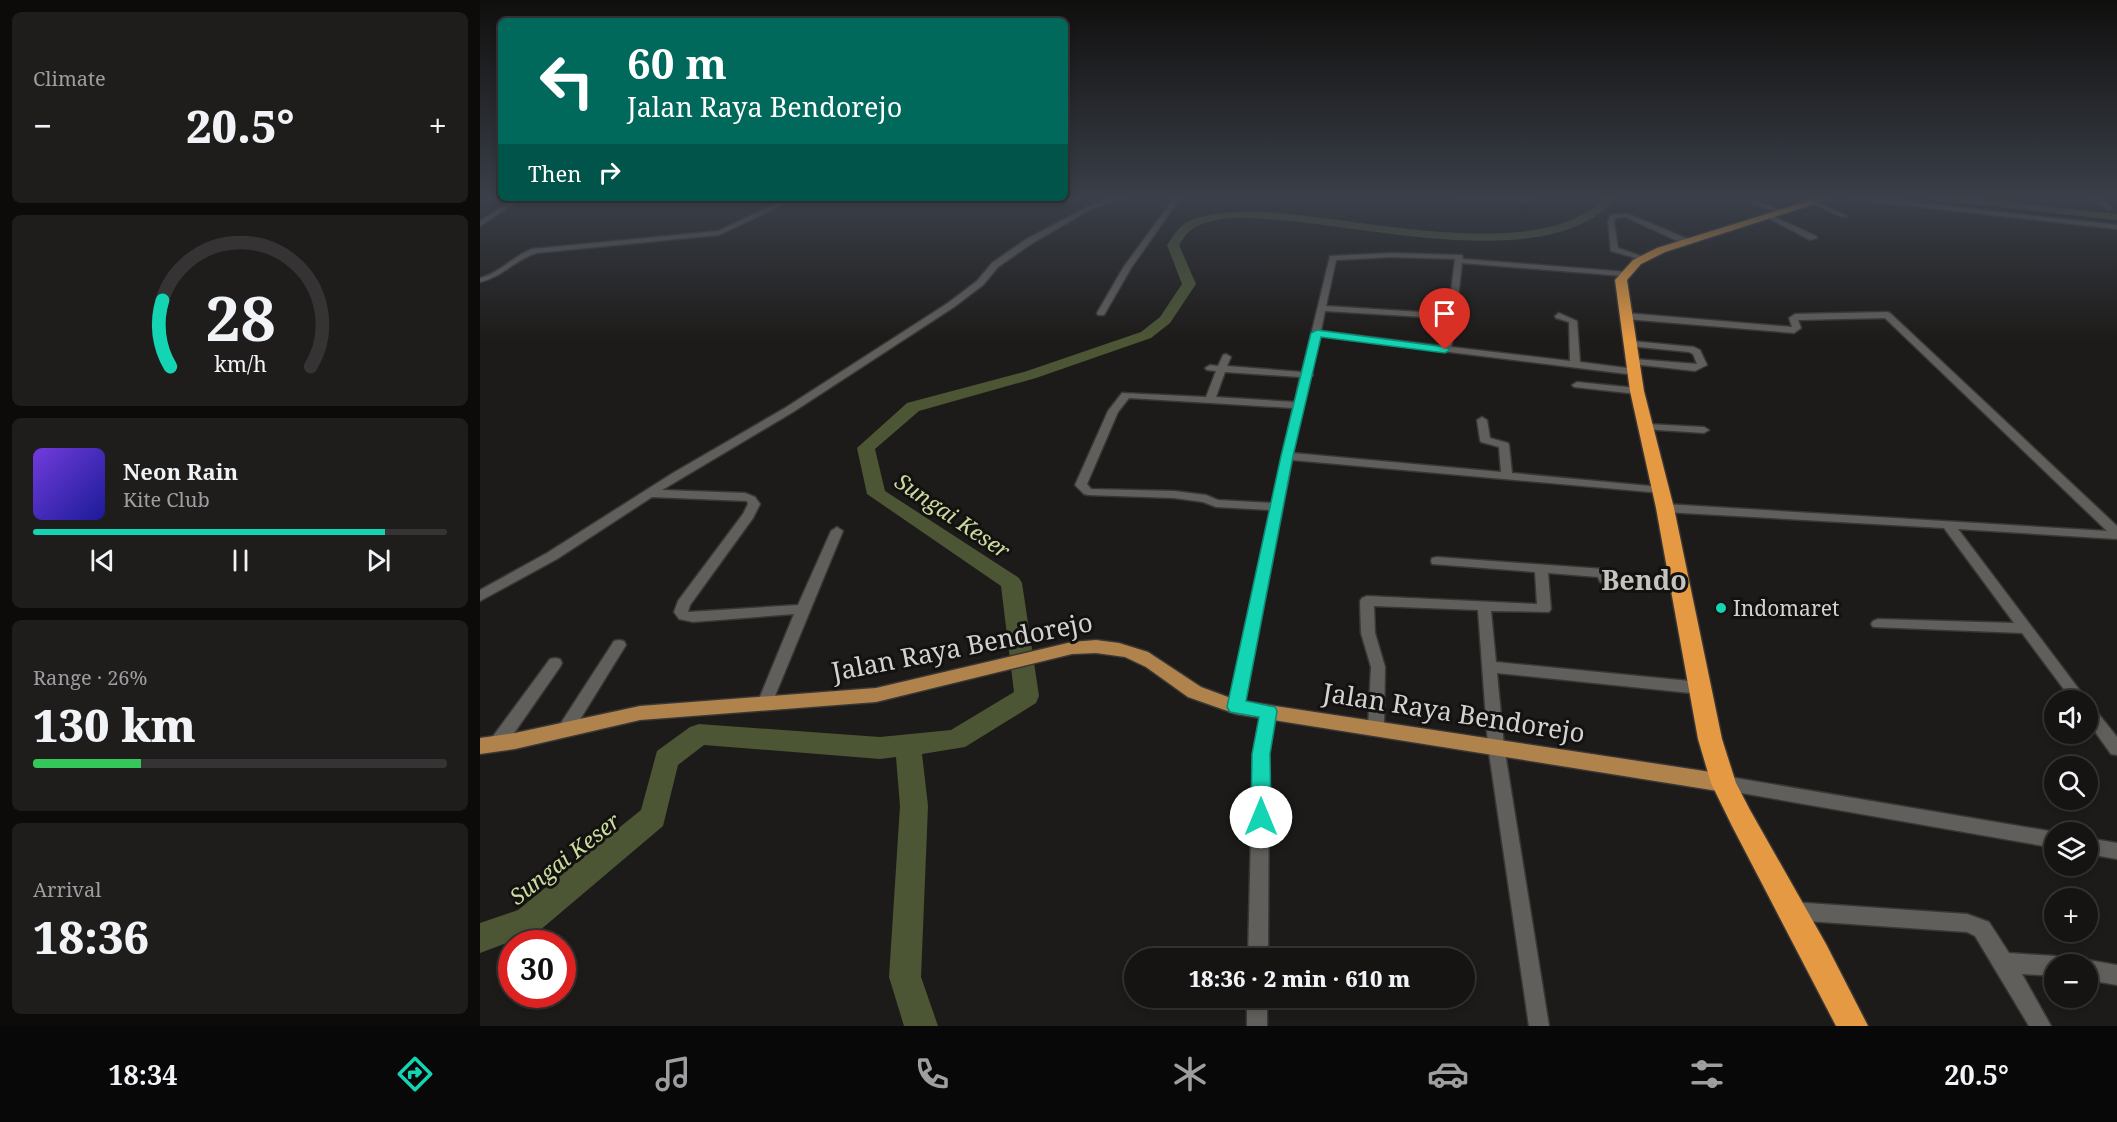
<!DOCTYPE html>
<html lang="en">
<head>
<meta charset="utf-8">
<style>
  body { margin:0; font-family:"Noto Serif",serif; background:#1f1d1c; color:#f1f3f6; height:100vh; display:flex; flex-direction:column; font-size:22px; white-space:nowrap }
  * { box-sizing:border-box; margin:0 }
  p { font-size:20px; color:#9e9ea0 }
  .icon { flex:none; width:33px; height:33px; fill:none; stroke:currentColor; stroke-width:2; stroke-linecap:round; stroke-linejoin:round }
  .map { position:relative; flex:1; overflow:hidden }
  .drawer { display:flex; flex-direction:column; gap:12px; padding:12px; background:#0c0b0a; width:480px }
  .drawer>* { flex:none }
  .hud { position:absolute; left:18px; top:18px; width:570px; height:183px; border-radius:9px; box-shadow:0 3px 9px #0003,0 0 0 2px #353333; background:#00695c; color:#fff; overflow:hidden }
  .fabs { position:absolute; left:1564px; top:690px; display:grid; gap:12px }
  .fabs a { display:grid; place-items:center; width:54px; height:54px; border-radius:50%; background:#161413; box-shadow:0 3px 9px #0003,0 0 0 2px #353333; font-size:30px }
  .speed { position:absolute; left:18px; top:930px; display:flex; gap:12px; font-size:30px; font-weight:700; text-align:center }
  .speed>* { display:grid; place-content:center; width:78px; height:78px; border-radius:50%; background:#161413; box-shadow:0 3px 9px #0003,0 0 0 2px #353333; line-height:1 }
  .speed .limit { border:9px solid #d22; background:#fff; color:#111 }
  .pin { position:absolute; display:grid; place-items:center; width:51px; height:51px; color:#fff; margin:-62px -26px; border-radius:50% 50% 50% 0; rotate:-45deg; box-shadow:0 0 6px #0007 }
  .pin .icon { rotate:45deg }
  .me { position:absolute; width:66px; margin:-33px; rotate:0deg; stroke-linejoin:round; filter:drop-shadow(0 0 4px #0008) }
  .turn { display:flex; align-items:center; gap:21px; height:126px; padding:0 30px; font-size:27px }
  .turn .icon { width:78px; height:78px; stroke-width:2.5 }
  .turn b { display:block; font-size:42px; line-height:51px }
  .then { display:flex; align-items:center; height:57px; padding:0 30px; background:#0003; gap:12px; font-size:22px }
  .big { font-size:45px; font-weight:800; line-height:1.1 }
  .drawer .tile { flex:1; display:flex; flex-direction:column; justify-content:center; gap:9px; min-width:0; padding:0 21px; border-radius:9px; background:#1f1d1c }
  .drawer .dial { align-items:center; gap:0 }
  .dial svg { height:156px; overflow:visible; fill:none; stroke:#353333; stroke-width:7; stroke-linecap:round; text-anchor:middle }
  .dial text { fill:#f1f3f6; stroke:none }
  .song { display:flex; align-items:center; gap:18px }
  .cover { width:72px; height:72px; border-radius:9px; background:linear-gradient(135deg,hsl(260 70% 55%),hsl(240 70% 35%)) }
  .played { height:6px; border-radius:3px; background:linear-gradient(90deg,#14d5b3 85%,#353333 85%) }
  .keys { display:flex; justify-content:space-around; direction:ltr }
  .heat { display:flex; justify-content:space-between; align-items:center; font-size:33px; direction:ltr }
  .charge { height:9px; border-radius:4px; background:linear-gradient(90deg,#34c759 26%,#353333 0) }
  .trip { position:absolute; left:644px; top:948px; width:351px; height:60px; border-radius:30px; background:#161413; box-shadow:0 3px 9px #0003,0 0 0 2px #353333; font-weight:800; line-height:60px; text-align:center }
  .dock { display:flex; height:96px; justify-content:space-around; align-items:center; background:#090808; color:#9e9ea0 }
  .dock .icon { width:42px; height:42px }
  .dock .current { color:#14d5b3 }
  .dock b { font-size:27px; color:#f1f3f6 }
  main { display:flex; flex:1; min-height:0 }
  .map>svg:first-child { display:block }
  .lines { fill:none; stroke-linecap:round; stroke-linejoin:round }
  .river { fill:#4c5634; fill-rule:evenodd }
  .minor-casing { stroke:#383736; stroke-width:3 }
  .major-casing { stroke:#383736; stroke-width:3 }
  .highway-casing { stroke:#383736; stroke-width:3 }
  .minor { fill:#615f5c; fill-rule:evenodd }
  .major { fill:#b0824c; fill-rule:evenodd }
  .highway { fill:#e49942; fill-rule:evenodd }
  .route { fill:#14d5b3; stroke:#0d8a74; stroke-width:1.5 }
  .poi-dot { fill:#14d5b3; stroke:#141210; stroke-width:2 }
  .labels { text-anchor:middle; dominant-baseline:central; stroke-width:6; stroke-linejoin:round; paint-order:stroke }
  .poi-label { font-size:21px; fill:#d2d2d0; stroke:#141210; text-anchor:start }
  .water-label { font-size:22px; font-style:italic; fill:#cadc9e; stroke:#141210 }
  .near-street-label { font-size:26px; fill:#d2d2d0; stroke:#141210 }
  .district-label { font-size:27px; font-weight:bold; fill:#c5c3bf; stroke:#141210 }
</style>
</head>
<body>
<main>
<section class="drawer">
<div class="tile"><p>Climate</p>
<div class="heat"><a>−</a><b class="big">20.5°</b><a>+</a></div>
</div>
<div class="tile dial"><svg viewBox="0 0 100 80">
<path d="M14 69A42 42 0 1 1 86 69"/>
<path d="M14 69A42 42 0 0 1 10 35" stroke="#14d5b3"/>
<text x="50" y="56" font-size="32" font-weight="700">28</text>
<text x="50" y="72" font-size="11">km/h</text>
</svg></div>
<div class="tile">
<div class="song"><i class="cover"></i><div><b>Neon Rain</b><p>Kite Club</p></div></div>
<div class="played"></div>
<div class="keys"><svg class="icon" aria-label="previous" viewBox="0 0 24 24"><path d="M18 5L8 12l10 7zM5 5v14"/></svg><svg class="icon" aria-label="pause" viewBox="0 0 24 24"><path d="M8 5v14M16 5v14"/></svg><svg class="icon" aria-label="next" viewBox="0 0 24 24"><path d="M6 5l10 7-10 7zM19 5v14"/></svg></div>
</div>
<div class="tile"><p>Range · 26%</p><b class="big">130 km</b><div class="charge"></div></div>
<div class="tile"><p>Arrival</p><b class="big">18:36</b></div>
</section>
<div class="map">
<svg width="1637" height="1026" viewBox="0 0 1637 1026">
  <rect width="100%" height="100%" fill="#1d1b19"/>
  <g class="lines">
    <g class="river">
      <path d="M1125 197H1136C1077 275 884 226 799 220 773 218 737 214 714 228 707 232 703 239 699 245L716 284 690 323 671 338 556 378 439 411 395 449 405 491 539 578 542 583 559 696 556 703 485 747 442 754 448 806 441 977 458 1026H424L409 977 420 806 416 757 400 759 224 745 198 765 183 826 59 931 0 953V923L38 910 161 810 177 751 210 727 219 724 400 737 471 730 534 692 521 586 387 494 377 448 427 403 544 372 661 332 680 317 702 284 687 245C692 238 697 229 704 224 725 211 757 212 780 212 867 214 1062 268 1125 197Z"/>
      <polygon points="1446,197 1481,197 1637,214 1637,220 1451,200"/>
    </g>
    <g class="minor-casing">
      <g id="minor">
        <polygon points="635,197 644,197 611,209 551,244 518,267 503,285 474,307 313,412 182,490 265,493 275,497 280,504 273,518 210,605 208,612 318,605 351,531 357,527 363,531 290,708 285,710 280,708 277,704 314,614 213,622 199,619 194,612 198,601 263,514 268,504 267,501 172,497 77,559 0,601 0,590 67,553 193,473 305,408 468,303 497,281 512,263 545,240 607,207"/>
        <polygon points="695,197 701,197 651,268 624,315 618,315 617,313 643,268"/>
        <polygon points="973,197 1047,198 1059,197 1048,202 976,199"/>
        <polygon points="1365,197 1386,197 1637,225 1637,229 1368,199"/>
        <polygon points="1611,197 1618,197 1633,209 1628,210"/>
        <polygon points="36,198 43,198 0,226 0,221"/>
        <path d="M309 198H317L239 235 56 253C35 260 22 277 0 282V278C20 273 33 256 52 249L238 231Z"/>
        <polygon points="1271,201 1275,201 1306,212 1303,214 1271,203"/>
        <polygon points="1331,201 1335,201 1367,216 1362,217 1331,203"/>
        <polygon points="1148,214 1208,239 1209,241 1202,243 1145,217 1136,218 1134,222 1138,248 1167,258 1163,260 1131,251 1128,222 1130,216 1133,214"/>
        <polygon points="1288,214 1336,236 1337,238 1330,240 1286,217 1286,215"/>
        <path d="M912 253 979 255H982L983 259 1147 272 1148 274 1144 276 982 263 974 333 971 347 1090 361 1089 322 1076 318 1075 316 1079 313 1097 321 1100 362 1155 369 1160 372 1155 375 839 336 831 373 833 375 830 377 813 453 1021 472 1019 447 1001 442 1000 440 997 420 1002 417 1007 420 1010 438 1028 443 1029 445 1032 473 1181 487 1187 490 1181 493 812 460 764 707 761 711 756 713 751 711 748 707 790 510 736 507 723 502 694 498 608 495 604 494 595 485 628 411 642 393 726 397 736 371 727 370 725 368 730 365 738 366 743 355 746 354 751 357 747 366 822 372 850 256ZM912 257 975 259 966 333 962 346 841 331 845 311 944 317V313L941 312 846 306 856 260ZM745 372 820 377 815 402 736 397ZM649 398 813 408 792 503 738 500 726 495 694 491 611 489 607 484 638 412Z"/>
        <polygon points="1407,312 1410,313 1637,526 1637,539 1478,529 1607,700 1592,700 1542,633 1393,627 1391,624 1393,621 1398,619 1534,623 1464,528 1185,512 1179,508 1185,504 1627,531 1405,318 1318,320 1321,328 1314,333 1146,319 1142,316 1146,313 1312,327 1309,318 1315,314"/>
        <polygon points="1152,341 1214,347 1220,350 1227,365 1215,371 1152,364 1152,360 1155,359 1217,364 1213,354 1209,352 1149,346 1149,342"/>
        <polygon points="1097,382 1157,388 1162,391 1157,394 1094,387 1092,385"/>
        <polygon points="1167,424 1224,427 1229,430 1224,433 1163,429 1162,427"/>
        <polygon points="957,557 1124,569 1129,570 1131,575 1200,584 1205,585 1207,588 1205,591 1200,592 1125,583 1120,582 1118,577 1068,573 1071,609 1069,612 1011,611 1016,662 1220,682 1225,684 1228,688 1225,692 1220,694 1017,673 1024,746 1069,1026 1049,1026 1008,746 998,610 894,606 895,633 905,667 904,728 902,732 896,734 890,732 888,728 891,667 881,633 880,601 882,598 887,596 1057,604 1055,572 952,564 951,561 952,558"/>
        <polygon points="139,640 144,641 146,645 91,734 85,736 79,734 77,730 79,726 134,641"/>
        <polygon points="75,658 80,659 82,663 80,667 23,749 17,750 11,749 9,744 11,739 70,659"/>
        <polygon points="789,705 794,707 797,711 789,754 788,958 768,958 773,754 781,711 784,707"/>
        <polygon points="1608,705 1613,707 1637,737 1637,755 1631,754 1608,722"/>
        <polygon points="1244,776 1575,832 1575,848 1244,790 1238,788 1236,783 1238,778"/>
        <polygon points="1608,838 1637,843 1637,859 1608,854"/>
        <polygon points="1312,902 1487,914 1509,922 1529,953 1575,956 1582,959 1584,964 1575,964 1575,976 1542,974 1571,1026 1549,1026 1495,936 1487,932 1312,920 1305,917 1303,911 1305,905"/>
        <polygon points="1608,960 1637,965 1637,985 1608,980 1608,964 1600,964"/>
        <rect x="767" y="998" width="20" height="28"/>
      </g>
    </g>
    <g class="major-casing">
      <polygon id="major" points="616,640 639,643 668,652 721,687 756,700 1244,774 1251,777 1254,783 1251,789 1244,792 756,714 708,697 666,667 645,657 616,653 592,654 396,702 160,720 35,749 0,754 0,738 35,733 160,706 396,688 592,642"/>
    </g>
    <g class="highway-casing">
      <polygon id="highway" points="1341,197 1356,197 1185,252 1161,264 1147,280 1164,391 1194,508 1242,739 1256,783 1270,810 1346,944 1388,1026 1356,1026 1252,826 1231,783 1218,739 1176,508 1150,391 1135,280 1153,260 1177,248"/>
    </g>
    <use href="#minor" class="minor"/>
    <use href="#major" class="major"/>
    <use href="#highway" class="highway"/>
  </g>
  <linearGradient id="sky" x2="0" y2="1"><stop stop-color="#100f0e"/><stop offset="0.58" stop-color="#3a3f49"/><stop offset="1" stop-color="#3a3f49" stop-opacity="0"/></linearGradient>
  <rect width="1637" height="341" fill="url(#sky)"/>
  <polygon class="route" points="837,330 965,347 970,350 965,353 841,337 813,456 766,701 795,707 797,711 790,754 791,817 788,823 781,826 774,823 771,817 772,754 779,717 750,712 747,707 801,456 831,333"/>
  <circle class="poi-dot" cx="1241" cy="608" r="6"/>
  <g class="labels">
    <g class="poi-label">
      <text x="1253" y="608">Indomaret</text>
    </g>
    <g class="water-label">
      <text transform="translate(473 515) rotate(34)">Sungai Keser</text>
      <text transform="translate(84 858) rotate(-38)">Sungai Keser</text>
    </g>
    <g class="near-street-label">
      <text transform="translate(482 646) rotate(-11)">Jalan Raya Bendorejo</text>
      <text transform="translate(974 712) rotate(9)">Jalan Raya Bendorejo</text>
    </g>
    <g class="district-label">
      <text x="1164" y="579">Bendo</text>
    </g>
  </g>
</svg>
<div class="fabs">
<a><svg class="icon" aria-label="sound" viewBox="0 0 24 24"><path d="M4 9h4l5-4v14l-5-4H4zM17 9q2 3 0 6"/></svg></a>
<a><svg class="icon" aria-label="search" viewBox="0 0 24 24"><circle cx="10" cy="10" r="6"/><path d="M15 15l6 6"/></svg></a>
<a><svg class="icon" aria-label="layers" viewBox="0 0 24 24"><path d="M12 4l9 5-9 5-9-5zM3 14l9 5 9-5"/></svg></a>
<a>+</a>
<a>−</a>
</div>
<div class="speed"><div class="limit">30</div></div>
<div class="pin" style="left:965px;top:350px;background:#d93025"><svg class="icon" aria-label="arrive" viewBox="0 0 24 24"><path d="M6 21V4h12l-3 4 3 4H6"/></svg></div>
<svg class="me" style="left:781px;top:817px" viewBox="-20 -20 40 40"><circle r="19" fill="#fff"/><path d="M0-13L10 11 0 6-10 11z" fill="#14d5b3"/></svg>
<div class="trip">18:36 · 2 min · 610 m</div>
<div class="hud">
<div class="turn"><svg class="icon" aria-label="left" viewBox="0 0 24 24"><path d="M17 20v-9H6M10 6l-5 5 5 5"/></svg><div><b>60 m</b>Jalan Raya Bendorejo</div></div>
<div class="then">Then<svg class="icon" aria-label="right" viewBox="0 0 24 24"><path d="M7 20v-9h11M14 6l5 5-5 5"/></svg></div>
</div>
</div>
</main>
<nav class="dock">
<b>18:34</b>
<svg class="icon current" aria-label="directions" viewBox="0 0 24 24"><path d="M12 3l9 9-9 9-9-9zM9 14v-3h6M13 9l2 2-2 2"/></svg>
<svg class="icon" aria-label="music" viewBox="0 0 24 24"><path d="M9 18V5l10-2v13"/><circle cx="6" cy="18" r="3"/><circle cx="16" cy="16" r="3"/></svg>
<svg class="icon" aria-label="phone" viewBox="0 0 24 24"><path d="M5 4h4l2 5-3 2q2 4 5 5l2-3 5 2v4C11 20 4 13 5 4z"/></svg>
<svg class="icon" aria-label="climate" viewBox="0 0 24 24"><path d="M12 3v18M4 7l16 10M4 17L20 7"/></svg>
<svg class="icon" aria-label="car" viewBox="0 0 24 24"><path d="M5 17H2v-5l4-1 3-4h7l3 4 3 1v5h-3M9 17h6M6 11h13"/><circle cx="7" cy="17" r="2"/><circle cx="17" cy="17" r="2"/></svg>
<svg class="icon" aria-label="filters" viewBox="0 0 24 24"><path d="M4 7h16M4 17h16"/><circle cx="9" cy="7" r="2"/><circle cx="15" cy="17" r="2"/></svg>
<b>20.5°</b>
</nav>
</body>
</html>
